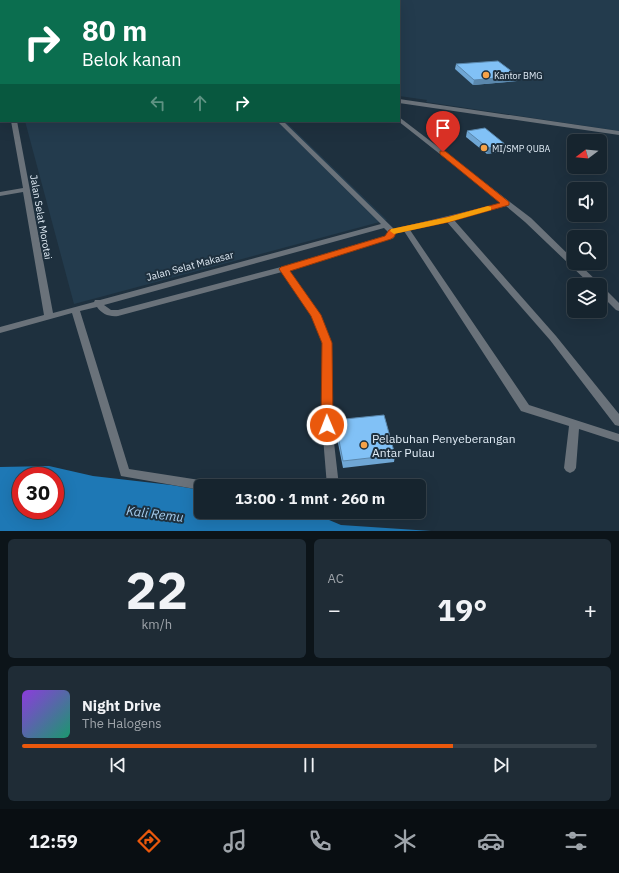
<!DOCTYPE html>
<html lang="id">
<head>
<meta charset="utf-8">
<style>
  body { margin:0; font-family:"IBM Plex Sans",sans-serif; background:#1f2c36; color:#f1f3f6; height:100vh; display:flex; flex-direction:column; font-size:15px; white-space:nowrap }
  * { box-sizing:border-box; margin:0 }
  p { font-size:13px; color:#9ea4aa }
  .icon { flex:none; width:22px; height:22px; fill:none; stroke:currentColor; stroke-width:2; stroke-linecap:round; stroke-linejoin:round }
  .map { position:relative; height:531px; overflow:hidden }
  .panel { display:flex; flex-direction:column; gap:8px; padding:8px; background:#0c1419; flex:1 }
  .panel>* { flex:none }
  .hud { position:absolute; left:0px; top:0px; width:400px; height:122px; box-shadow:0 4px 16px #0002,0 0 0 1px #35414a; background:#0b6e4f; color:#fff; overflow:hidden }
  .needle { width:26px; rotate:254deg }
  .controls { position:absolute; left:567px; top:134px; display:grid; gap:8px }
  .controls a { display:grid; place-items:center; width:40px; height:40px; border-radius:6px; background:#16242e; box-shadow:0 4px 16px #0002,0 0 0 1px #35414a; font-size:20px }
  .speed { position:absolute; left:12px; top:467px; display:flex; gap:8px; font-size:20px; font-weight:700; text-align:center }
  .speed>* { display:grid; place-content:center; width:52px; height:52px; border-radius:50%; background:#16242e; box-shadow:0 4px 16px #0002,0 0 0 1px #35414a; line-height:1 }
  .speed .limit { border:6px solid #d22; background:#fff; color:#111 }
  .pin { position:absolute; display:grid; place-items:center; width:34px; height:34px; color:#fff; margin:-41px -17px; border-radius:50% 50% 50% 0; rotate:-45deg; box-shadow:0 0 4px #0007 }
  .pin .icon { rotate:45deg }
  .me { position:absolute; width:44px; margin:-22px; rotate:359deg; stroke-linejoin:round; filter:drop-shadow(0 0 3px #0008) }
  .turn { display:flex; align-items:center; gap:14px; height:84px; padding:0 16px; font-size:18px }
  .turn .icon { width:52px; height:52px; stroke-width:2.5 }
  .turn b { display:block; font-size:28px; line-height:34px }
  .lanes { display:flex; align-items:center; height:38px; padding:0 16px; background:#0003; justify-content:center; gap:20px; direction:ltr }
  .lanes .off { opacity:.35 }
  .big { font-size:30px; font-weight:800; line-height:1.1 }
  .panel .widget { flex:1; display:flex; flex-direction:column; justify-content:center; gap:6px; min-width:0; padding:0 14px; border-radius:6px; background:#1f2c36 }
  .panel .dial { align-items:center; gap:0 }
  .dial b { font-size:52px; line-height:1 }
  .song { display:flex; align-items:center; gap:12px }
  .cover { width:48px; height:48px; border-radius:6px; background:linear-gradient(135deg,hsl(270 70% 55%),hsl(160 70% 35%)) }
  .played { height:4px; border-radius:2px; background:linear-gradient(90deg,#ea580c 75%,#35414a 75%) }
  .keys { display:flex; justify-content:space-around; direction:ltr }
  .heat { display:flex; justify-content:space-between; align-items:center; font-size:22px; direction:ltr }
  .panel .tiles { flex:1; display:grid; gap:8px; grid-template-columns:1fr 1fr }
  .widget:last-child { grid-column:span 2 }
  .trip { position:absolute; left:194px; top:479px; width:232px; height:40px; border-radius:6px; background:#16242e; box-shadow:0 4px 16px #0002,0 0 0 1px #35414a; font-weight:800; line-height:40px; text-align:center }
  .tab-bar { display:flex; height:64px; justify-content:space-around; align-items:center; background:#090e12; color:#9ea4aa }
  .tab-bar .icon { width:28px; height:28px }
  .tab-bar .active { color:#ea580c }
  .tab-bar b { font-size:18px; color:#f1f3f6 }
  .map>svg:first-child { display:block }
  .built { fill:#233b4d }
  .water { fill:#1e78b5; fill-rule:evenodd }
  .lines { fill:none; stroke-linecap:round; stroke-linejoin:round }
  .minor { fill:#6a727a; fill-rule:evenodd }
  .wall { fill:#6fa6d4 }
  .shaded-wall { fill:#5a87ac }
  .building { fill:#81c1f6; stroke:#5a87ac }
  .route { fill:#ea580c; stroke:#983908 }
  .slow { fill:#f59e0b }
  .poi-dot { fill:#f6a248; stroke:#1e303e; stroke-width:1.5 }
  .labels { text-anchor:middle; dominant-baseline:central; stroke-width:4; stroke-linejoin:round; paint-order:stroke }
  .far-poi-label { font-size:9px; fill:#e2edf7; stroke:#1e303e; text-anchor:start }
  .street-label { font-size:10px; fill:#e2edf7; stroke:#1e303e }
  .near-poi-label { font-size:12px; fill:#e2edf7; stroke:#1e303e; text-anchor:start }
  .near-water-label { font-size:13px; font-style:italic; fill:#a5cced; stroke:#1e303e }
</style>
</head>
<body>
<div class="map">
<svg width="619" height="531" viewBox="0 0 619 531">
  <rect width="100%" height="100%" fill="#1e303e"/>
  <g class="built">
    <polygon points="164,0 619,0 619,131 426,102 427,100 399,96 399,1"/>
    <polygon points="25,121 285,121 387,220 74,304"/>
  </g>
  <path class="water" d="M49 466 93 476 171 485 201 490V512H310L341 525 431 531H0V467ZM21 476H55V510H21Z"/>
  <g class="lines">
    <g class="minor">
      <rect x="49" y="0" width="4" height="1"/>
      <polygon points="103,0 107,0 108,1 104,1"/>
      <polygon points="153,0 158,0 159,1 154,1"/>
      <rect x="182" y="0" width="4" height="1"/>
      <polygon points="234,0 238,0 239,1 235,1"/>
      <polygon points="266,0 270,0 271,1 267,1"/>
      <rect x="0" y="6" width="1" height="4"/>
      <rect x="0" y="50" width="1" height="2"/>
      <polygon points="399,99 619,131 619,135 399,103"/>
      <rect x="0" y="109" width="1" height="4"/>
      <path d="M399 117 531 218 574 260V263H578L599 283 600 285H591L525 222 506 206 454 220 556 336 619 414V426L615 425 550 340 447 222 410 230 529 405 619 434V442L579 429 576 468 574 471 570 473 566 471 564 468 569 426 521 411 404 231 395 233 394 238 289 270 320 315 332 343V425L339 486H327L322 425V343L312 315 282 272 118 316C109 317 102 314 97 307L80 311 129 469 206 481 210 482 212 486H201V490L121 476 72 313 0 333V327L44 315 23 192 0 196V192L23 188 11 121H17L53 313 94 302 95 300H100L381 224 277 121H283L394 229 502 203 398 121ZM384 228 388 232V235L281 267 118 310H111L104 305Z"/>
      <polygon points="600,286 603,287 619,303 619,311 616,310 600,294"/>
    </g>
  </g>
  <g class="wall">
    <polygon points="456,64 518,76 517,81 473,85 455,69"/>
    <polygon points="467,131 505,151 487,154 466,137"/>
    <polygon points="335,420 395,455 394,462 343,468 335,428"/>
  </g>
  <g class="shaded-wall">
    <polygon points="518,76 517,81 473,85 474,80"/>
    <polygon points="506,145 505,151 487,154 488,148"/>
  </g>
  <g class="building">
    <polygon points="498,61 518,76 474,80 456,64"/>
    <polygon points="485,128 506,145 488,148 467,131"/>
    <polygon points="384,415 395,455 343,461 335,420"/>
  </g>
  <polygon class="route" points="440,151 445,151 509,202 509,205 449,222 396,233 394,237 391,239 290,271 321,315 332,343 333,425 332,429 327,430 323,429 321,425 322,343 311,316 279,269 281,267 385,236 389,230 448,217 500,203 440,154"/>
  <polygon class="slow" points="488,206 491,207 491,210 449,222 394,234 390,231 391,229 448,217"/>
  <g class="poi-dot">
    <circle cx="486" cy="75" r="4"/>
    <circle cx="484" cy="148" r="4"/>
    <circle cx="364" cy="445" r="4"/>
  </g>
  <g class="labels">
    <g class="far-poi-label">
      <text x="494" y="75">Kantor BMG</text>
      <text x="492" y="148">MI/SMP QUBA</text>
    </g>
    <g class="street-label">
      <text transform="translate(41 217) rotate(80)">Jalan Selat Morotai</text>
      <text transform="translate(190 266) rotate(-15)">Jalan Selat Makasar</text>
    </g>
    <g class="near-poi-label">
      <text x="372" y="438">Pelabuhan Penyeberangan<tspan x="372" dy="14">Antar Pulau</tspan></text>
    </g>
    <g class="near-water-label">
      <text transform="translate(155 514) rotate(7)">Kali Remu</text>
    </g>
  </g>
</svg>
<div class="controls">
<a><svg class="needle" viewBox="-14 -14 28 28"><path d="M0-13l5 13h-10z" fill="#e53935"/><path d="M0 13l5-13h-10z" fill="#9ea4aa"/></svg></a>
<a><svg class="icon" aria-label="sound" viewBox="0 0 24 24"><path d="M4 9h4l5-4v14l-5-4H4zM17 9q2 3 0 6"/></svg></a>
<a><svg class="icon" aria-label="search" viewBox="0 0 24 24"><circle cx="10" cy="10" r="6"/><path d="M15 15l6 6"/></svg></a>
<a><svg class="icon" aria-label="layers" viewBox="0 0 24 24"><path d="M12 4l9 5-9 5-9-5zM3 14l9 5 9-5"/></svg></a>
</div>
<div class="speed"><div class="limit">30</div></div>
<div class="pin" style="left:443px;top:152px;background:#d93025"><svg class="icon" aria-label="arrive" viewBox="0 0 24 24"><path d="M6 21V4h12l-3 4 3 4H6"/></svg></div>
<svg class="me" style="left:327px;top:425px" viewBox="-20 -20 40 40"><circle r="17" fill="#ea580c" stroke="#fff" stroke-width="3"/><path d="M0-11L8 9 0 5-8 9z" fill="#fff"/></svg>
<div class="trip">13:00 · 1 mnt · 260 m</div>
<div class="hud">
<div class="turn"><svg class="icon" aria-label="right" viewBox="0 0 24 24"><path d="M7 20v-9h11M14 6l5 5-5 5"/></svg><div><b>80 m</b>Belok kanan</div></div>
<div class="lanes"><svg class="icon off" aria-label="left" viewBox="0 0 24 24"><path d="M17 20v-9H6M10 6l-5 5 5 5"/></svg><svg class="icon off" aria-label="ahead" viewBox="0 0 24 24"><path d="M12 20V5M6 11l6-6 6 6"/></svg><svg class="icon" aria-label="right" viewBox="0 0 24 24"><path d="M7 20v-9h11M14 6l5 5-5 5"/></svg></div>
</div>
</div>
<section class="panel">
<div class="tiles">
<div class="widget dial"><b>22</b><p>km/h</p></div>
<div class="widget"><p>AC</p>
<div class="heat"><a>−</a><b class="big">19°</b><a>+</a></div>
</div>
<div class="widget">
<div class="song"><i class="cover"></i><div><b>Night Drive</b><p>The Halogens</p></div></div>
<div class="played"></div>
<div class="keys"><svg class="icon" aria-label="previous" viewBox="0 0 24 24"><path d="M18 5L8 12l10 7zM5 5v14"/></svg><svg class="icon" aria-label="pause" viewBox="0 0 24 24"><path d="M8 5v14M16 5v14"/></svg><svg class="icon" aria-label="next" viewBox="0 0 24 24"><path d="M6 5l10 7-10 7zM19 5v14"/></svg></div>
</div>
</div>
</section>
<nav class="tab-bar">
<b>12:59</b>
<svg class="icon active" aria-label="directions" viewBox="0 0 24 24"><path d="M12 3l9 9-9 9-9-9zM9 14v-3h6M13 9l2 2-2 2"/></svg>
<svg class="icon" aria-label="music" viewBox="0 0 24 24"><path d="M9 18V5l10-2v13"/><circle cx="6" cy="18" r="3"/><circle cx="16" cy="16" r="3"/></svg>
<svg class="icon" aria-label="phone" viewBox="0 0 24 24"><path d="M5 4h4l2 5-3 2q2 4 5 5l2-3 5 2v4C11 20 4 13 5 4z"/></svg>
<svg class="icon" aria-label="climate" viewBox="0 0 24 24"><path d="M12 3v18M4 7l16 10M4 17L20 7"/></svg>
<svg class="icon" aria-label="car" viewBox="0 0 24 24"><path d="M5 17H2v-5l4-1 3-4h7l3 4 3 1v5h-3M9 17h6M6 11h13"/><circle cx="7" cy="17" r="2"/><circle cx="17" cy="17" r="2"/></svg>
<svg class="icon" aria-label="filters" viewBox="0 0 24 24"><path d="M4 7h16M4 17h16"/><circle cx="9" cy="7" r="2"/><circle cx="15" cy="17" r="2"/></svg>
</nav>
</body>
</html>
